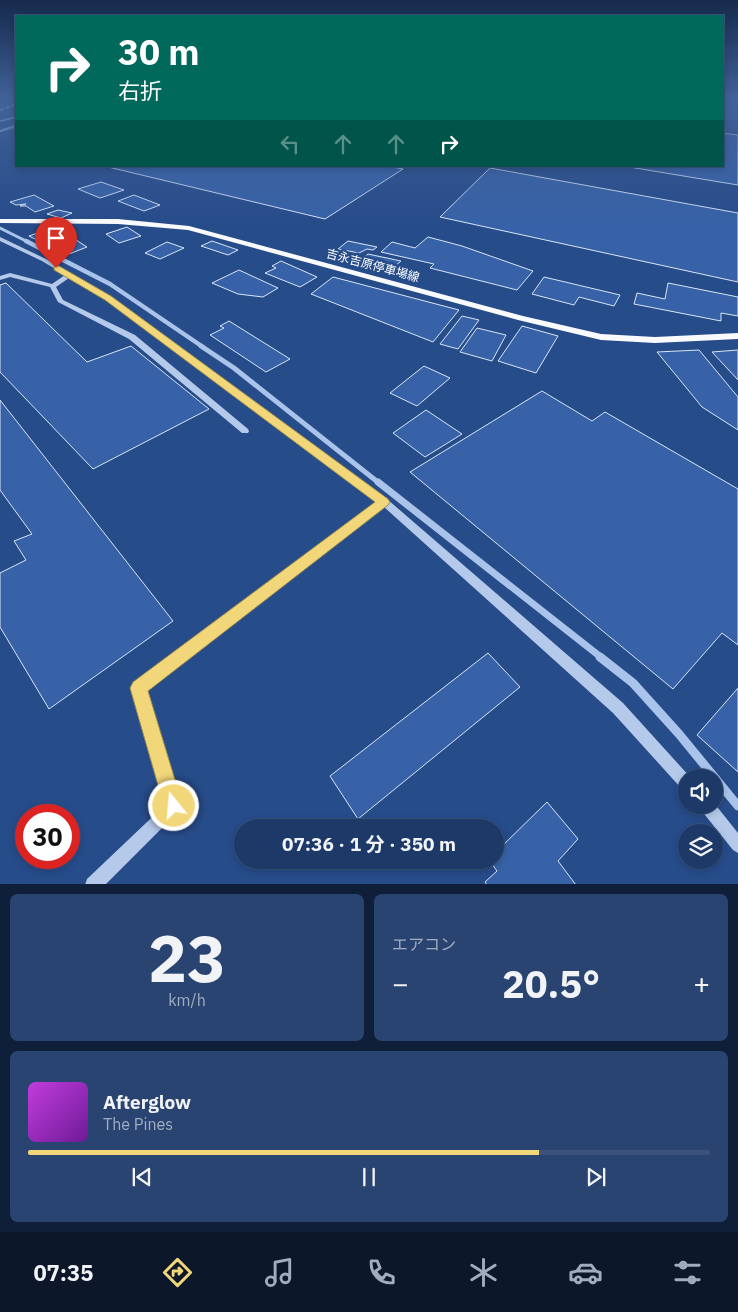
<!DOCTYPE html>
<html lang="ja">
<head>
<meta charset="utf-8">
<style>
  body { margin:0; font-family:"IBM Plex Sans","Noto Sans JP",sans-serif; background:#2a4471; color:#f1f3f6; height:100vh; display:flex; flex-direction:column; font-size:19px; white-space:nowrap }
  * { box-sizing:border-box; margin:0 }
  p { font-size:16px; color:#a0acc0 }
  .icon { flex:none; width:28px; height:28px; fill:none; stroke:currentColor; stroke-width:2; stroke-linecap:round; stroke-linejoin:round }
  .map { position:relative; height:884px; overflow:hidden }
  .side { display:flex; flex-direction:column; gap:10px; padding:10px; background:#101f39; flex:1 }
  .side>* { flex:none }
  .banner { position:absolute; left:15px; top:15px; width:709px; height:152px; border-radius:0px; box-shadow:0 2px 8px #0003,0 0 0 1px #3b537c; background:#00695c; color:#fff; overflow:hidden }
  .buttons { position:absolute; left:678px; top:769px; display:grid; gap:10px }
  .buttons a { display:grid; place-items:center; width:45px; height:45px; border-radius:50%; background:#1d3968; box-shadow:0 2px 8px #0003,0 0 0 1px #3b537c; font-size:25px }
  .speed { position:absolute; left:15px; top:804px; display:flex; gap:10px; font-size:25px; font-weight:700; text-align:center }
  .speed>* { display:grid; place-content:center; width:65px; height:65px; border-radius:50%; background:#1d3968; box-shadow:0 2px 8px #0003,0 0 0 1px #3b537c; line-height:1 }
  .speed .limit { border:8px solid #d22; background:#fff; color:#111 }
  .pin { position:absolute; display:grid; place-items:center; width:42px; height:42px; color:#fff; margin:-51px -21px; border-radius:50% 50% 50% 0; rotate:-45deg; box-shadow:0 0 5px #0007 }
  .pin .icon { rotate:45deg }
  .me { position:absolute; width:55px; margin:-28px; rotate:343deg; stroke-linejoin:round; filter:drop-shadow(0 0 4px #0008) }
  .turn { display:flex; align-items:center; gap:18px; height:105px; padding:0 20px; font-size:22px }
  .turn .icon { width:65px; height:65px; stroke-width:2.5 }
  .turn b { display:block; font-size:35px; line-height:42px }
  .lanes { display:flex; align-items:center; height:48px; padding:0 20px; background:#0003; justify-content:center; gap:25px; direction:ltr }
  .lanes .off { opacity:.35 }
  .big { font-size:38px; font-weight:700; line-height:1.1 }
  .side .card { flex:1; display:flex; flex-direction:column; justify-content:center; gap:8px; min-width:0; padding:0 18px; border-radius:8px; background:#2a4471 }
  .side .dial { align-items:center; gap:0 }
  .dial b { font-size:65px; line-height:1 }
  .song { display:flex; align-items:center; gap:15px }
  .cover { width:60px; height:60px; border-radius:8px; background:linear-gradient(135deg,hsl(290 70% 55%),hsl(280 70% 35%)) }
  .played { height:5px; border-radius:2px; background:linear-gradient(90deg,#f2d77a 75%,#3b537c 75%) }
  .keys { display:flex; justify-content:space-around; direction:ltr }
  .heat { display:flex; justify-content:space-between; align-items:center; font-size:28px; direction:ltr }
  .side .tiles { flex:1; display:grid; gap:10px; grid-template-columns:1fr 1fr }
  .card:last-child { grid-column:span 2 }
  .trip { position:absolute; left:234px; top:819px; width:270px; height:50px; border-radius:25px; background:#1d3968; box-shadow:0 2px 8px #0003,0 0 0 1px #3b537c; font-weight:700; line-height:50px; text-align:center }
  .menu { display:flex; height:80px; justify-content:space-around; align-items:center; background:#0c172a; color:#a0acc0 }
  .menu .icon { width:35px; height:35px }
  .menu .active { color:#f2d77a }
  .menu b { font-size:22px; color:#f1f3f6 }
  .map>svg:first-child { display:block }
  .green { fill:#315da2 }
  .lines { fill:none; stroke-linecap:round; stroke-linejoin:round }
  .stream-far5 { stroke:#a9c3ea; stroke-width:2.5 }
  .stream-far4 { stroke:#a9c3ea; stroke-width:3 }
  .stream-far3 { stroke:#a9c3ea; stroke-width:4.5 }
  .stream-far2 { stroke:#a9c3ea; stroke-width:5 }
  .stream-far1 { stroke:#a9c3ea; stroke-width:7 }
  .stream { stroke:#a9c3ea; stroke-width:9 }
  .building { fill:#3762a7; stroke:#d9e5f7 }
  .minor { fill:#b5c9ea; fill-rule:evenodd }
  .major { fill:#f8fafe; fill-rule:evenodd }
  .rail { stroke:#fff; stroke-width:2; stroke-dasharray:4 2; stroke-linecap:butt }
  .route { fill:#f2d77a; stroke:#9d8c4f }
  .labels { text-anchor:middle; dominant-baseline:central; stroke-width:5; stroke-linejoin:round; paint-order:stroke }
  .far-street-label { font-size:12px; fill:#fff; stroke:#274c8a }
</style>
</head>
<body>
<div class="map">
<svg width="738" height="885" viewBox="0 0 738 885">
  <rect width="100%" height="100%" fill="#274c8a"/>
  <g class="green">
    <polygon points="0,98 16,98 16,114 0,118"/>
    <polygon points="723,98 738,98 738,120 723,119"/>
  </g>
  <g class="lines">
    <polyline class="stream-far5" points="0,131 16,126"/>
    <polyline class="stream-far4" points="0,228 28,242"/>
    <polyline class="stream-far3" points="26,241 110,284 203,347"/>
    <polyline class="stream-far2" points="201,346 234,368 379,483"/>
    <polyline class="stream-far1" points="378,482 602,658"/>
    <polyline class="stream" points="600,657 633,683 679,734 738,806"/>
  </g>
  <g class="building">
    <polygon points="722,133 738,135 738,185 623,166 722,166"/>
    <polygon points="104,166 387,166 403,169 325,219"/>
    <polygon points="490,168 738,213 738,282 440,217"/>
    <polygon points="101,182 124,190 100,198 78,189"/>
    <polygon points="34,195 54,206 35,212 26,206 20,206 26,204 16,205 10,202"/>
    <polygon points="134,195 160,205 144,211 118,201"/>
    <polygon points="58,210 72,213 61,218 47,214"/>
    <polygon points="127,227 141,236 119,243 106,234"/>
    <polygon points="68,228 75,231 43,243 29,236 40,232 49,236"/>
    <polygon points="428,237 462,246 533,271 517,290 430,268 434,264 381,252 392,242 415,248"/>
    <polygon points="76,240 87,247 69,254 52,246"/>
    <polygon points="212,241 238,250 228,255 201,246"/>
    <polygon points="348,241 377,247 373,250 367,249 359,253 338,249"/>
    <polygon points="167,242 184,248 160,259 145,253"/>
    <polygon points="368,254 401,261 391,270 359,262"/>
    <polygon points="281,261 317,277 300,287 265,273 276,268 272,266"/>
    <polygon points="239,270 278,288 263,297 238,294 212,283"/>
    <polygon points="333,277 459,310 433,342 311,294"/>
    <polygon points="544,277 620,295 614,306 579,297 574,305 532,294"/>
    <polygon points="6,283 87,362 131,346 209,409 93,469 0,372 0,285"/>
    <polygon points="668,283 738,297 738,316 721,313 721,321 634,304 637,293 665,299"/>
    <polygon points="462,316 479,320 458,349 440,344"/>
    <polygon points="229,321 290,359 266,372 210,335 224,328 220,326"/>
    <polygon points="522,326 558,336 536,373 498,361"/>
    <polygon points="477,328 506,335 492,361 460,352"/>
    <polygon points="699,350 738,397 738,430 702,407 657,352"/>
    <polygon points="738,350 738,380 712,352"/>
    <polygon points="424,366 450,378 417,406 390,393"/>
    <polygon points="542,391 592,421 605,412 738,489 738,645 722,633 673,689 410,472"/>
    <polygon points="0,400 173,621 49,709 0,627 0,573 26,560 14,541 32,534 0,490"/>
    <polygon points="426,410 462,434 425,457 393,433"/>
    <polygon points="488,653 520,687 358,819 330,776"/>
    <polygon points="738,688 738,772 697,735"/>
    <polygon points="547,802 578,839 558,861 576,885 487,885 485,882 497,871 489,860 495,860 495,853"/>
  </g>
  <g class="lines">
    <g class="minor">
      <polygon points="16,116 16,118 0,122 0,120"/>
      <polygon points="0,237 46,259 110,297 387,499 623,703 691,778 686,778 686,790 681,788 613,713 384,507 146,689 181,806 179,811 105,885 85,885 87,879 166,804 133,687 135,683 377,502 106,299 69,278 56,287 63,300 135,335 248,429 249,431 248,433 242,433 129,339 58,302 50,287 10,277 0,280 0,276 10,273 52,284 65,275 42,261 0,241"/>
      <polygon points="714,803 738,833 738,853 733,850 701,810 699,805 714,805"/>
    </g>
    <polygon class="major" points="0,219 118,219 189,226 523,316 601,334 655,337 738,333 738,339 655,343 601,340 518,320 188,230 118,224 0,223"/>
    <polyline class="rail" points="0,110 16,104"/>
  </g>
  <linearGradient id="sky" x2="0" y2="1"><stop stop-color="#152a4c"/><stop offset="0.44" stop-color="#416198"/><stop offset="1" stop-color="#416198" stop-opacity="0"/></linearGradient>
  <rect width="738" height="222" fill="url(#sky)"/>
  <polygon class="route" points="54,266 59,266 111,296 388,499 390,502 388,505 148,691 183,806 181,813 174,815 167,813 164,806 130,688 133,682 375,502 105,300 54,270"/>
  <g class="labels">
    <g class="far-street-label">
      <text transform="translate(373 265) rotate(15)">吉永吉原停車場線</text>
    </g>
  </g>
</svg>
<div class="buttons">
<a><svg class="icon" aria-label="sound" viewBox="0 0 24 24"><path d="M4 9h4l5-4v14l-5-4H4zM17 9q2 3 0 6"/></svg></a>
<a><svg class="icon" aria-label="layers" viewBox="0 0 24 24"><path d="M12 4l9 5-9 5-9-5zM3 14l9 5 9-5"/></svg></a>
</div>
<div class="speed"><div class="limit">30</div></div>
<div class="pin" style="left:56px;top:268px;background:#d93025"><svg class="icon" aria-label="arrive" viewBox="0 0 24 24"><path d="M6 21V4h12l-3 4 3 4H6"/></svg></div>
<svg class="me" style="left:174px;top:806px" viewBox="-20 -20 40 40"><circle r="17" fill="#f2d77a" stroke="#fff" stroke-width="3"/><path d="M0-11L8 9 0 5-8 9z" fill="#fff"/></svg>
<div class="trip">07:36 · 1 分 · 350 m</div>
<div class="banner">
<div class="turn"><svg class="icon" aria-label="right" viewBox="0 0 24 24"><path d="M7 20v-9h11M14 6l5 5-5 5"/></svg><div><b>30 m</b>右折</div></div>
<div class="lanes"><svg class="icon off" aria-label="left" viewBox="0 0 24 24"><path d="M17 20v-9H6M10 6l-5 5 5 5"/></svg><svg class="icon off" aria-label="ahead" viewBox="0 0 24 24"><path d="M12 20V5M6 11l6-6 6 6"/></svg><svg class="icon off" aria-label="ahead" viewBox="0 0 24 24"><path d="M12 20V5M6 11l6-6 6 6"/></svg><svg class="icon" aria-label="right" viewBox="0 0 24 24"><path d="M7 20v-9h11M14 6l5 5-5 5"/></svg></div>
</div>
</div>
<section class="side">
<div class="tiles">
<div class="card dial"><b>23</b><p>km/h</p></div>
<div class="card"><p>エアコン</p>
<div class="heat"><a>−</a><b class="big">20.5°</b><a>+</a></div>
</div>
<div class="card">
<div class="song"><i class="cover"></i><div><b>Afterglow</b><p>The Pines</p></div></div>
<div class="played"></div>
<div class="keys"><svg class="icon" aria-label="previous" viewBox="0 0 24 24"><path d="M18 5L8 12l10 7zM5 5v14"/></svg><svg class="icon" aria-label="pause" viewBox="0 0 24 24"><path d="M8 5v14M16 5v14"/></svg><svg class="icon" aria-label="next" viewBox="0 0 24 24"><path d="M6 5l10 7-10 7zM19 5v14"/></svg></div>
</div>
</div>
</section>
<nav class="menu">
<b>07:35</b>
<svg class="icon active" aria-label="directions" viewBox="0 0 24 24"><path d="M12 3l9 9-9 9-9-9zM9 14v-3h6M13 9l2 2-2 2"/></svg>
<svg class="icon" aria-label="music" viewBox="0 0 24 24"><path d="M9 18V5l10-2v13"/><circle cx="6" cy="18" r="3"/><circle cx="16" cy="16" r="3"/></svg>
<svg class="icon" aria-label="phone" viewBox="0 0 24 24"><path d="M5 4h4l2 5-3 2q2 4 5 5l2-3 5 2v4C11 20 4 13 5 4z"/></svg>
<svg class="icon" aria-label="climate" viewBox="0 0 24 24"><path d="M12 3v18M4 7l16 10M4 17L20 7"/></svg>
<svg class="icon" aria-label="car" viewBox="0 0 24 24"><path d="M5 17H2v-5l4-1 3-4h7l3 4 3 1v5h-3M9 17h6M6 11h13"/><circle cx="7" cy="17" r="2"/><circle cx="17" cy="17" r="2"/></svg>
<svg class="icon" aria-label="filters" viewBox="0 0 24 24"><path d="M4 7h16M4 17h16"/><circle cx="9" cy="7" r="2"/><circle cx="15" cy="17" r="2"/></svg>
</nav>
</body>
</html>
